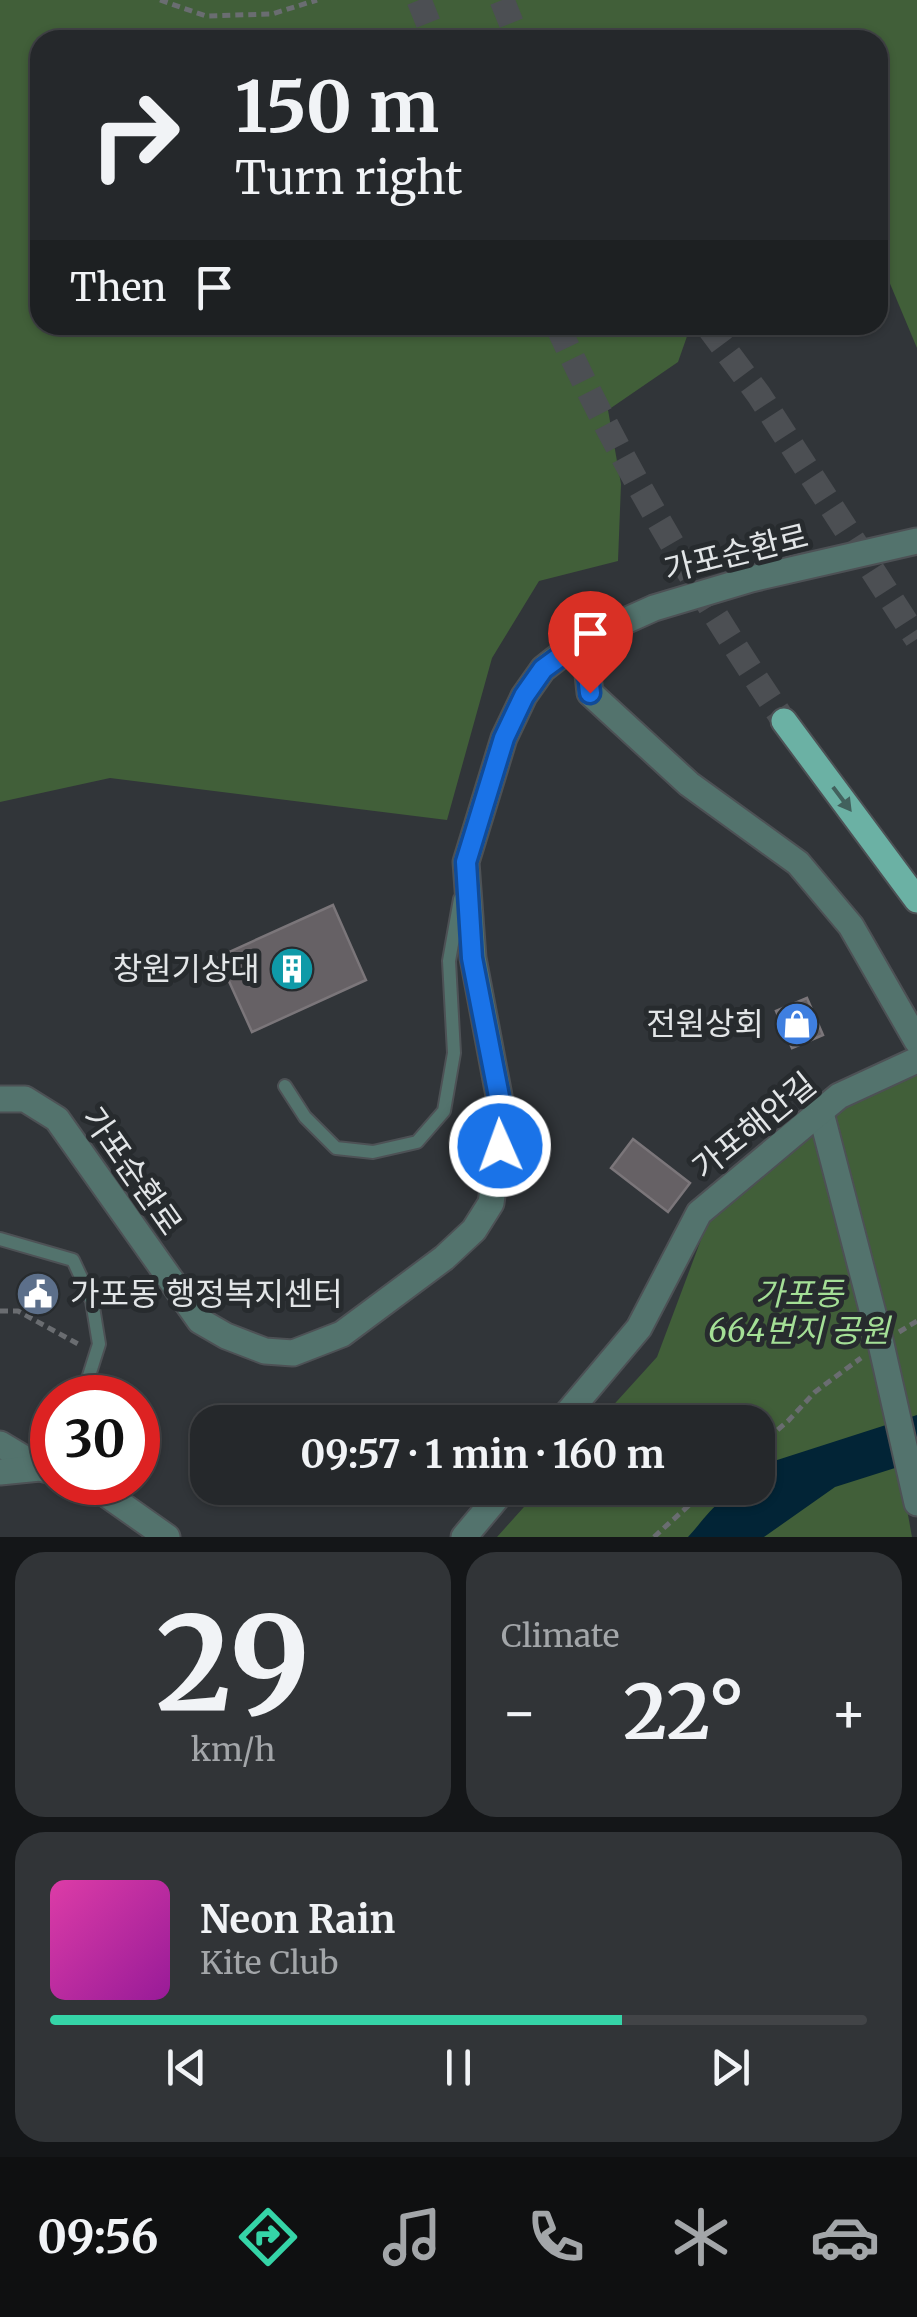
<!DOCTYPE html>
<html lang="en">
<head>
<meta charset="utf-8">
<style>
  body { margin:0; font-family:Merriweather,"Noto Sans KR",serif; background:#313437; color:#f1f3f6; height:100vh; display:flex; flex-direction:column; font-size:38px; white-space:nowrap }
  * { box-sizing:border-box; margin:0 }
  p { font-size:32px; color:#a3a6a9 }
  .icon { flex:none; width:55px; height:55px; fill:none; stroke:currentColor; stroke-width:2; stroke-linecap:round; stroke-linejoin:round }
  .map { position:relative; height:1537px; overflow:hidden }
  .drawer { display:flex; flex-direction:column; gap:15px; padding:15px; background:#141618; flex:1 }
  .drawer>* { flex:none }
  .top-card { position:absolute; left:30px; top:30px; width:858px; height:305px; border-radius:30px; box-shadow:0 2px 8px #0004,0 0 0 2px #424447; background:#25282b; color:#f1f3f6; overflow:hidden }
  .speed { position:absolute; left:30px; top:1375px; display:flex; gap:20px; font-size:50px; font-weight:700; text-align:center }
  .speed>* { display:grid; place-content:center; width:130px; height:130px; border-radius:50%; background:#25282b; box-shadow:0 2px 8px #0004,0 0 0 2px #424447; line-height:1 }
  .speed .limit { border:15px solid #d22; background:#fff; color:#111 }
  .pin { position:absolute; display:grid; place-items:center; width:85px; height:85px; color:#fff; margin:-102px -42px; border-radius:50% 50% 50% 0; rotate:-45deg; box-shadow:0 0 10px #0007 }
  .pin .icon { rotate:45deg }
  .me { position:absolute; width:110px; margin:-55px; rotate:358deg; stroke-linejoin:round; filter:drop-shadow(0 0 8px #0008) }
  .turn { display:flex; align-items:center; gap:35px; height:210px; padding:0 40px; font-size:45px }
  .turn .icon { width:130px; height:130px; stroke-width:2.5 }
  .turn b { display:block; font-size:70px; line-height:85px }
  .then { display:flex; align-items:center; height:95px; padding:0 40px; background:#0003; gap:20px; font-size:38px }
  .big { font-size:75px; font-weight:700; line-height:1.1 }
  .drawer .widget { flex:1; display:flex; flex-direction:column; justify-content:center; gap:15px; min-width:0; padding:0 35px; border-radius:30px; background:#313437 }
  .drawer .dial { align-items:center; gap:0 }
  .dial b { font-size:130px; line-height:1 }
  .song { display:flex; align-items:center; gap:30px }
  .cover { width:120px; height:120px; border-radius:15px; background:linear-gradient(135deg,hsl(320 70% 55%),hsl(300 70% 35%)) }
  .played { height:10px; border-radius:5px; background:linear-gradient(90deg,#35d4a7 70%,#424447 70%) }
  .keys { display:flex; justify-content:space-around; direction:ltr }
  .heat { display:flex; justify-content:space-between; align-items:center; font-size:55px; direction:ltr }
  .drawer .tiles { flex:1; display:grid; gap:15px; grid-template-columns:1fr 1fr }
  .widget:last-child { grid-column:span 2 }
  .trip { position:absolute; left:190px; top:1405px; width:585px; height:100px; border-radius:30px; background:#25282b; box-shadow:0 2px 8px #0004,0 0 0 2px #424447; font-weight:700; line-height:100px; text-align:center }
  .tabs { display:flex; height:160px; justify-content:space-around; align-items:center; background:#0f1011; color:#a3a6a9 }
  .tabs .icon { width:70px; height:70px }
  .tabs .current { color:#35d4a7 }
  .tabs b { font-size:45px; color:#f1f3f6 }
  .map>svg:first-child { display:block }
  .green { fill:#415f39 }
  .water { fill:#022436 }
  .building { fill:#666165; stroke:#7b767a; stroke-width:2.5 }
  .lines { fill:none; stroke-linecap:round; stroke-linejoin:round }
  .primary-tunnel { stroke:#4c4f53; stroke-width:25; stroke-dasharray:25 12; stroke-linecap:butt }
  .lane-casing { stroke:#4d5155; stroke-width:16 }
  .street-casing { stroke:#4d5155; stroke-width:29 }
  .primary-casing { stroke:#4d5155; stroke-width:29 }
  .path { stroke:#6a6d71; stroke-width:5; stroke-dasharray:8 5; stroke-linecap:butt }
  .lane { stroke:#53736d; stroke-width:12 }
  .street { stroke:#53736d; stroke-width:25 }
  .primary { stroke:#6bb1a4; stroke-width:25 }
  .oneway { fill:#42615d }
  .route-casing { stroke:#114b97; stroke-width:25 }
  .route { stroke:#1a73e8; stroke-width:18 }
  .labels { text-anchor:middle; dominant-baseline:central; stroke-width:10; stroke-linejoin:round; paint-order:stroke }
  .street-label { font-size:32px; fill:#e2e5e7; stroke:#272b2e }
  .poi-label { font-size:32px; fill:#e2e5e7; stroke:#272b2e; text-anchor:end }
  .park-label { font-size:32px; font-style:italic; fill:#a4df96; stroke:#272b2e }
</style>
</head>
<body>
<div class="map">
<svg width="917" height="1537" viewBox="0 0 917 1537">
  <rect width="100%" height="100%" fill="#313539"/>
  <g class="green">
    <polygon points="0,0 917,0 917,348 878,255 878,40 40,40 40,325 691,325 678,362 608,410 621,484 618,561 539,581 492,658 447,820 110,778 0,802"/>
    <polygon points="917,1065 917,1469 896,1475 905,1498 912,1537 497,1537 541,1488 758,1488 758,1422 598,1422 657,1357 711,1213 837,1107"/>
  </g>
  <path class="water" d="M917 1415V1461L835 1487 764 1537H688C710 1513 723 1488 758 1488V1472L771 1462Z"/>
  <g class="building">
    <polygon points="333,905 366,980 252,1032 218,957"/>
    <polygon points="807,998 823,1035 792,1048 776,1011"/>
    <polygon points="633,1139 690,1183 668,1212 611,1168"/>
  </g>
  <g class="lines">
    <g class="primary-tunnel">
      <polyline points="419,0 435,40"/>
      <polyline points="502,0 518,40"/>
      <path d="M557 325C621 464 699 594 784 721"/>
      <polyline points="707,325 759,395 917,639"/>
    </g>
    <g class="lane-casing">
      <g id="lane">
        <polyline points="285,1086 305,1117 336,1148 373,1152 417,1142 444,1111 454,1053 449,961 460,899"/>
        <polyline points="0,1239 73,1260 92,1301 99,1344 82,1398"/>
      </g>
    </g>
    <g class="street-casing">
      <g id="street">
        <polyline points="584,639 590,693 689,784 798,863 851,926 917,1041"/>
        <polyline points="0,1099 25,1099 57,1119 200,1321 226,1336 265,1351 293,1353 342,1334 444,1258 474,1230 491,1203 503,1117 473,958 466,862 504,738 524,696 543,669 576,643 654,608 751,579 917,541"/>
        <polyline points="821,1113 881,1344 917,1503"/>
        <polyline points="560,1422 639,1328 699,1213 839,1096 917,1060"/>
        <polyline points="0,1444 40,1468"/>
        <polyline points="0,1472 40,1468 52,1471"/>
        <polyline points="89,1482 167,1537"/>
        <polyline points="464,1537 505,1488"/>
      </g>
    </g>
    <g class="primary-casing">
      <polyline id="primary" points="784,721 917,900"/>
    </g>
    <g class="path">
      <polyline points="160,0 206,16 272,14 317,0"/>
      <polyline points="0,1311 18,1311 80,1345"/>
      <polyline points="899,1332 917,1321"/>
      <polyline points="758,1447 788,1421 815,1392 861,1358"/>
      <polyline points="654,1537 708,1488"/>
    </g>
    <use href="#lane" class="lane"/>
    <use href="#street" class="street"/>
    <use href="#primary" class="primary"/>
  </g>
  <defs><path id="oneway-solid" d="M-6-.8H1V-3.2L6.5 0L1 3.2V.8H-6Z" transform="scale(2.5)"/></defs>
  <use class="oneway" href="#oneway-solid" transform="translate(842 799) rotate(53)"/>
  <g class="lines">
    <g class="route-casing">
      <polyline id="route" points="500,1146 503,1117 472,958 466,862 504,738 524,696 543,669 584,639 590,693"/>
    </g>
    <use href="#route" class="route"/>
  </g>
  <defs>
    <g id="building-disc" transform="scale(2.25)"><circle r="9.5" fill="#0f9aa8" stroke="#272b2e"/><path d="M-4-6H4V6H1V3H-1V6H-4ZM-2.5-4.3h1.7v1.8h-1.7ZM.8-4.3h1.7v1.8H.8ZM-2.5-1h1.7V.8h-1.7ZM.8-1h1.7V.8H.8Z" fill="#fff"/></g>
    <g id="shop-disc" transform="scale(2.25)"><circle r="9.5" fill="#3f7fe0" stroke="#272b2e"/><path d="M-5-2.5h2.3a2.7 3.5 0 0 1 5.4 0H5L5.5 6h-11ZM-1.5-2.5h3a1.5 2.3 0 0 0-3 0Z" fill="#fff"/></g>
    <g id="civic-disc" transform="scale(2.25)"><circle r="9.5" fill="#5c6f8a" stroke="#272b2e"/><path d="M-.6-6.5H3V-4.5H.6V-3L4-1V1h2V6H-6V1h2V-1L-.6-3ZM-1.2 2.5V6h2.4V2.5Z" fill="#fff"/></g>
  </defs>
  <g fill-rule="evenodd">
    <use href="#building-disc" x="292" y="969"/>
    <use href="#shop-disc" x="797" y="1024"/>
    <use href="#civic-disc" x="38" y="1294"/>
  </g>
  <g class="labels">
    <g class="street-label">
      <text transform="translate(736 553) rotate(-14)">가포순환로</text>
      <text transform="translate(754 1126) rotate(-39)">가포해안길</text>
      <text transform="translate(132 1171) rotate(55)">가포순환로</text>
    </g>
    <g class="poi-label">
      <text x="260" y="969">창원기상대</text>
      <text x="764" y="1024">전원상회</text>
      <text x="70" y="1294" text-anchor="start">가포동 행정복지센터</text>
    </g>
    <g class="park-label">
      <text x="799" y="1294">가포동<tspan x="799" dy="37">664번지 공원</tspan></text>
    </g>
  </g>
</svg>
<div class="speed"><div class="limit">30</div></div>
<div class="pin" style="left:590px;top:693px;background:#d93025"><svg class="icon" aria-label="arrive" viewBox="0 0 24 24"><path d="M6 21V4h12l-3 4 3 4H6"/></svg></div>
<svg class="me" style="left:500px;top:1146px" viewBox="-20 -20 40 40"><circle r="17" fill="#1a73e8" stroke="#fff" stroke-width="3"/><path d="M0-11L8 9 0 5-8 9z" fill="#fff"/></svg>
<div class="trip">09:57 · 1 min · 160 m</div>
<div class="top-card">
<div class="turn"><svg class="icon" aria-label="right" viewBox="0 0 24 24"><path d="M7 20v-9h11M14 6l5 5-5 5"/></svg><div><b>150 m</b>Turn right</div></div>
<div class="then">Then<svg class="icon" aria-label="arrive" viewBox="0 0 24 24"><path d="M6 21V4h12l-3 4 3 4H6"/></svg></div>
</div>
</div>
<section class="drawer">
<div class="tiles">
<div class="widget dial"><b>29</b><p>km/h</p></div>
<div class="widget"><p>Climate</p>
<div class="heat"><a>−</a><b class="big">22°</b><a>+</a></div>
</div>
<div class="widget">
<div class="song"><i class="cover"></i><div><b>Neon Rain</b><p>Kite Club</p></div></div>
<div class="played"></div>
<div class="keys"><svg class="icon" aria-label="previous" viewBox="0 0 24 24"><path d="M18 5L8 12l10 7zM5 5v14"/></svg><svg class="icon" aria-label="pause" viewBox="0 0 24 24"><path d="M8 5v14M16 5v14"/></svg><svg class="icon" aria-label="next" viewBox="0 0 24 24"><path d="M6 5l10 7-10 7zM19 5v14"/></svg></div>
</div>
</div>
</section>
<nav class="tabs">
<b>09:56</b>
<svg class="icon current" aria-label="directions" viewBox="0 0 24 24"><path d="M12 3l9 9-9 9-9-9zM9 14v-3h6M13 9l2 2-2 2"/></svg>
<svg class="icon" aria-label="music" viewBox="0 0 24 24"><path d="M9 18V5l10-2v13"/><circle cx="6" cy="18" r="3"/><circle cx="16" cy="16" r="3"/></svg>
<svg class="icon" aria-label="phone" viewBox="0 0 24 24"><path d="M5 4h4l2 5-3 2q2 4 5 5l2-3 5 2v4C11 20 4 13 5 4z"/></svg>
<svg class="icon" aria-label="climate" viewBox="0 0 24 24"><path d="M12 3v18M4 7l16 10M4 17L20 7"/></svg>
<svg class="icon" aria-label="car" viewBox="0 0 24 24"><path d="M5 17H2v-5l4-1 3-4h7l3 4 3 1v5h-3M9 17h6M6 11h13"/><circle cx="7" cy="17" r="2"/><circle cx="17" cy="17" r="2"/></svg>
</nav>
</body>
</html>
